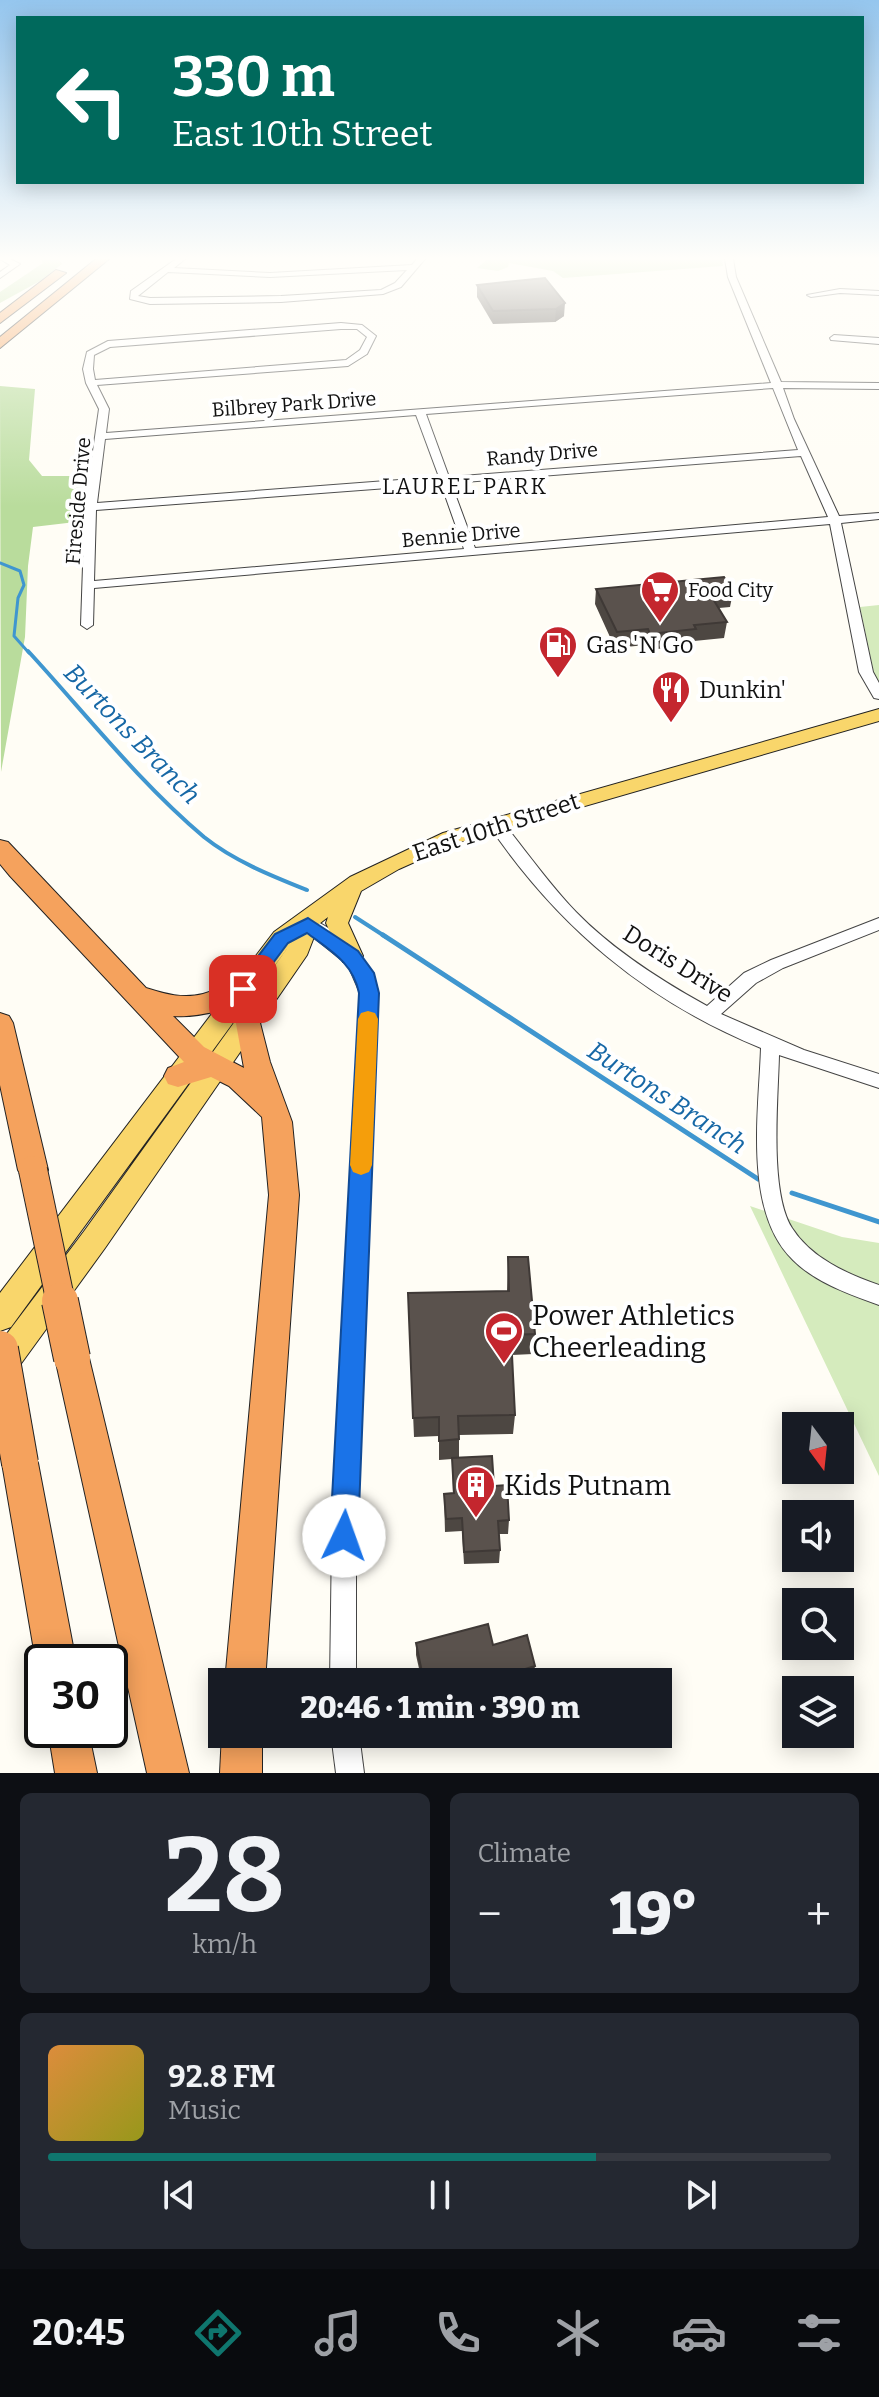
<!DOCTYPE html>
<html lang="en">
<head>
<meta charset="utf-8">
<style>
  body { margin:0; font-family:Bitter,serif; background:#242831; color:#f1f3f6; height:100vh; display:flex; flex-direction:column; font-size:30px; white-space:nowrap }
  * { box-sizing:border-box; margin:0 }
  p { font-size:26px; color:#9ea1a6 }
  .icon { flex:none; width:44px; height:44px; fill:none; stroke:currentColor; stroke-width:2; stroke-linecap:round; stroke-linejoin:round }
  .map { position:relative; height:1773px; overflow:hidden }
  .panel { display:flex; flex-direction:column; gap:20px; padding:20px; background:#0d0f14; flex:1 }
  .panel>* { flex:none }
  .guide { position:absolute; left:16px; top:16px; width:848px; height:168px; border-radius:0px; box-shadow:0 4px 20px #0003; background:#00695c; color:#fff; overflow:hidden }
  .needle { width:52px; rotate:165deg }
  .tools { position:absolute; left:782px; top:1412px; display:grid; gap:16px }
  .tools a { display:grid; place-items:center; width:72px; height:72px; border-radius:0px; background:#171b24; box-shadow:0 4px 20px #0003; font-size:40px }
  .speed { position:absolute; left:24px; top:1644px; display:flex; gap:16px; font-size:40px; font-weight:700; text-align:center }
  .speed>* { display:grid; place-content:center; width:104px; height:104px; border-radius:50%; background:#171b24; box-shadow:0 4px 20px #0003; line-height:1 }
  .speed .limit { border:4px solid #111; border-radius:12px; background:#fff; color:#111 }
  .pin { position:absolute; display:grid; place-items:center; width:68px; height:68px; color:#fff; margin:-34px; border-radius:16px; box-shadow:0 4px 12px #0006 }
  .me { position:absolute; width:88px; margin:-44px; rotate:3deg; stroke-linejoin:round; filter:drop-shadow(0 0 6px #0008) }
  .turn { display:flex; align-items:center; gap:28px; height:168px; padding:0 24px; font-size:36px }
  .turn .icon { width:104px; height:104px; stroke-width:2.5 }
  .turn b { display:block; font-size:56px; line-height:68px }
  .big { font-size:60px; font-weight:800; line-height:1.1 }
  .panel .card { flex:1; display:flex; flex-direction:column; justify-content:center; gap:12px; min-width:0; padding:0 28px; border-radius:12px; background:#242831 }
  .panel .dial { align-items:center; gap:0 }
  .dial b { font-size:104px; line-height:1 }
  .song { display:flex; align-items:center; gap:24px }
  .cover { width:96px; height:96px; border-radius:12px; background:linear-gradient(135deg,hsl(30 70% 55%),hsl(60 70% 35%)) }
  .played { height:8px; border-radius:4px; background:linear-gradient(90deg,#0f766e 70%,#363941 70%) }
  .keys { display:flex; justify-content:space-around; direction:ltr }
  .heat { display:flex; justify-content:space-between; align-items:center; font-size:44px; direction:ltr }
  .panel .tiles { flex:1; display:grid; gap:20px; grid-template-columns:1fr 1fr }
  .card:last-child { grid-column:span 2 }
  .trip { position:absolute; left:208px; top:1668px; width:464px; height:80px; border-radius:0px; background:#171b24; box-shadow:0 4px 20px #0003; font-weight:800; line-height:80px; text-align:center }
  .menu { display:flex; height:128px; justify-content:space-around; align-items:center; background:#090b0e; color:#9ea1a6 }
  .menu .icon { width:56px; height:56px }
  .menu .on { color:#0f766e }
  .menu b { font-size:36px; color:#f1f3f6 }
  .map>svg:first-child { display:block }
  .green { fill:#d5ebbd }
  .forest { fill:#b9dc9c }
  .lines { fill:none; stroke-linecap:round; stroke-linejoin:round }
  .stream-far2 { stroke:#3f96cf; stroke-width:3 }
  .stream-far1 { stroke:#3f96cf; stroke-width:4 }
  .stream { stroke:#3f96cf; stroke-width:5 }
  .minor-casing { stroke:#444; stroke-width:2 }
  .major-casing { stroke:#222; stroke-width:2 }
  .highway-casing { stroke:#222; stroke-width:2 }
  .minor { fill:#fff; fill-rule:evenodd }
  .major { fill:#f9d66b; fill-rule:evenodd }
  .highway { fill:#f5a25d; fill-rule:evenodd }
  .highway-bridge-far1-casing { stroke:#222; stroke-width:30; stroke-linecap:butt }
  .highway-bridge-casing { stroke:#222; stroke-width:38; stroke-linecap:butt }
  .highway-bridge-far1 { stroke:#f5a25d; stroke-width:28 }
  .highway-bridge { stroke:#f5a25d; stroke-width:36 }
  .wall { fill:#4d4742 }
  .shaded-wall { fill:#3f3936 }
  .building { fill:#5a524d; stroke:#3f3936; stroke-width:2 }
  .route { fill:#1a73e8; stroke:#114b97; stroke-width:2 }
  .slow { fill:#f59e0b }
  .labels { text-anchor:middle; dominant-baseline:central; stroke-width:8; stroke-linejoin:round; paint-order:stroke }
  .far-street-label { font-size:20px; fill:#111; stroke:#fff }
  .far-poi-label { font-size:20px; fill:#111; stroke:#fff; text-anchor:start }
  .far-neighbourhood-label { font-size:22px; letter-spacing:2px; fill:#111; stroke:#fff }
  .poi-label { font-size:24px; fill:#111; stroke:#fff; text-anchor:start }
  .street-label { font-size:24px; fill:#111; stroke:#fff }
  .water-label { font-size:26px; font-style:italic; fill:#1768a6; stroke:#fff }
  .near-poi-label { font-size:28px; fill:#111; stroke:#fff; text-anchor:start }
</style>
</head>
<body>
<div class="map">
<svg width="879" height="1773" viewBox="0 0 879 1773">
  <rect width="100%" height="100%" fill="#fffdf5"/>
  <g class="green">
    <polygon points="879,605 879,683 874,674 860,607"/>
    <polygon points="750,1206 842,1237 879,1243 879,1476"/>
  </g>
  <g class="forest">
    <polygon points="40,259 59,259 62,264 40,281 0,303 0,292 43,263"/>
    <polygon points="488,259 722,259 723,266 563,278 553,271 509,263 508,267 498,271 477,268"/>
    <polygon points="0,386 35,389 29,460 42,476 88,476 84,521 33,527 28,566 25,637 1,772"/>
  </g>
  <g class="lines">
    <polyline class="stream-far2" points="0,563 20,571 24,585 18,598 14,636 29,653"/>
    <g class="stream-far1">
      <path d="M28 651C85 713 139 782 204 837 234 861 272 876 307 890"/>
      <polyline points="355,917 386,937"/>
    </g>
    <g class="stream">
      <polyline points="383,935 758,1179"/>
      <polyline points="792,1193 879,1222"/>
    </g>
    <g class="minor-casing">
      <g id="minor">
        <polygon points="0,259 10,259 20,264 0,278 0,272 10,265"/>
        <path d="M176 259H185L174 268 270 273 412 265 417 259H425L401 287 383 294 281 302 150 304 130 299 131 291ZM407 270 395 283 381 290 281 296 150 298 138 296 168 272 270 277Z"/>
        <path d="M725 259H733L736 277 781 382 879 383V389L783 388 794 419 839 516 879 513V519L841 523 873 672 879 683V699L874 698 859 672 830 524 94 588 93 625 87 629 81 625 85 507 99 409 86 383 83 369 87 352 108 341 341 323 362 325 376 336 367 354 348 366 97 385 109 409 106 433 771 383 728 277ZM341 329H357L367 337 360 350 346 360 95 380 93 369 94 355 110 347ZM773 388 798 450 449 477 426 414ZM416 415 439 477 97 503 105 439ZM801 456 828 517 475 548 451 483ZM441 484 464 549 94 581 96 510Z"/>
        <polygon points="840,289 879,291 879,295 840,293 811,297 807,295"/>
        <polygon points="834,335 879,338 879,344 831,340 830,338"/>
        <path d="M496 819 501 820C526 851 549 884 576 912 613 950 660 980 707 1006L744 973 771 960 879 918V930L783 968 756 983 721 1014 804 1050 879 1074V1088L779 1055C778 1099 769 1192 792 1228 811 1258 847 1274 879 1285V1305C849 1294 816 1283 793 1260 743 1212 759 1111 761 1048 646 1001 558 927 488 824Z"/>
        <path d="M308 918C340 929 368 961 378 993L356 1536V1682H330L332 1536 360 993 348 965 302 928 300 924Z"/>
        <polygon points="331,1734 359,1734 364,1773 336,1773"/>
      </g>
    </g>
    <g class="major-casing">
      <polygon id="major" points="879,709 879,721 457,843 399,869 361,891 348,923 363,956 359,962 351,965 343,962 326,923 328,917 319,924 307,955 105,1248 12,1376 0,1380 0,1343 85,1230 289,946 11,1327 0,1331 0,1293 274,932 350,877 443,833"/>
    </g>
    <g class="highway-casing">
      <g id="highway">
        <polygon points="96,259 109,259 0,348 0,337"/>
        <polygon points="56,270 66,273 0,323 0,313"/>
        <path d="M0 840 8 842 146 988C165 994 183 999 203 994 220 990 235 977 252 982L256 989C245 1009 194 1018 173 1016L204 1047 244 1068 235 1018 239 1011 248 1008 257 1011 270 1062 292 1122 299 1195 265 1682H225L269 1195 262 1117 229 1086 211 1077 178 1087 168 1084 164 1076 168 1068 184 1062 10 876 0 864Z"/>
        <polygon points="0,1013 9,1016 13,1023 48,1170 43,1179 33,1183 23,1179 18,1170 0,1085"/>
        <polygon points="72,1342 84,1347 89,1358 189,1773 147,1773 55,1358 60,1347"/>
        <polygon points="20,1445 32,1451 38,1463 76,1662 42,1662 42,1675 36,1662 2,1463 8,1451"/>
        <polygon points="48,1730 88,1730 97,1773 55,1773"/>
        <polygon points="222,1733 262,1734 262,1773 220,1773"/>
      </g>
    </g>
    <use href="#minor" class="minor"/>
    <use href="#major" class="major"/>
    <use href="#highway" class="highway"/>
    <g class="highway-bridge-far1-casing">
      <polyline id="highway-bridge-far1" points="33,1170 61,1303"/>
    </g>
    <g class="highway-bridge-casing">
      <g id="highway-bridge">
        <polyline points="60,1301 72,1358"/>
        <polyline points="0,1349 20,1463"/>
      </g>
    </g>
    <use href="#highway-bridge-far1" class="highway-bridge-far1"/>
    <use href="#highway-bridge" class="highway-bridge"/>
  </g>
  <g class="wall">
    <polygon points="545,278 564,316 555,322 493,324 477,297 477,285"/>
    <polygon points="596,589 733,592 730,607 719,608 727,622 724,638 694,641 694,645 648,650 646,645 615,648 595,604"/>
    <polygon points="508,1257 535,1334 533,1354 512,1355 515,1415 513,1434 459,1435 459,1457 494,1486 509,1520 508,1534 499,1534 500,1550 499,1563 464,1564 462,1531 445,1532 444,1494 453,1494 452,1459 439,1460 439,1436 414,1437 408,1293 507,1291"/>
    <polygon points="416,1643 493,1645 533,1677 516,1682 422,1682 416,1655"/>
  </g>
  <g class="shaded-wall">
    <polygon points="565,303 564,316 555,322 556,309"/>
    <polygon points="535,1666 533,1677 516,1682 501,1682 502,1676"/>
  </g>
  <g class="building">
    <polygon points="545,278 565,303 556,309 493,311 477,285"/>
    <polygon points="724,577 733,592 710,594 727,622 694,625 696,629 650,634 648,629 617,632 596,589"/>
    <polygon points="508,1257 528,1257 535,1334 511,1335 515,1415 458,1416 459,1439 439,1441 439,1417 413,1418 408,1293 509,1291"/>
    <polygon points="492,1456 494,1486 507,1485 509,1520 498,1521 500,1550 464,1552 462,1518 446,1519 444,1494 454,1493 452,1458"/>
    <polygon points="488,1624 493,1645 527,1635 535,1666 502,1676 503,1682 424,1682 416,1643"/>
  </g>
  <linearGradient id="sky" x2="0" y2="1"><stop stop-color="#95c6ee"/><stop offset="0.51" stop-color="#fffefa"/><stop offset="1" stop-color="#fffefa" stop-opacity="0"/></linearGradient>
  <rect width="879" height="507" fill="url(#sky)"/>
  <path class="route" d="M308 918 358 951 374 973 379 993 358 1536 354 1546 344 1550 334 1546 330 1536 359 993C353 963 331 951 307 933L288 943 250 994H236L233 989 275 934Z"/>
  <polygon class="slow" points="368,1011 375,1013 378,1019 372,1165 369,1172 361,1175 353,1172 350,1165 358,1019 361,1013"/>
  <defs>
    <g id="supermarket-pin" transform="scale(2)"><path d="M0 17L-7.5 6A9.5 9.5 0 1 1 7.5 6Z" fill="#c4262e" stroke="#fff"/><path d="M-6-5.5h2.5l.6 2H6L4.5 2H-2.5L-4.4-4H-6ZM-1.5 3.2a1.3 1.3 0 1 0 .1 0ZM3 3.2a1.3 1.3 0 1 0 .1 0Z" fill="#fff"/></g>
    <g id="fuel-pin" transform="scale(2)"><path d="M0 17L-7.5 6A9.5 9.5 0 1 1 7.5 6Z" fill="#c4262e" stroke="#fff"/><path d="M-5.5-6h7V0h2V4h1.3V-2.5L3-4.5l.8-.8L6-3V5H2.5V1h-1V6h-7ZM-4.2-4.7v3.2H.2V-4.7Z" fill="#fff"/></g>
    <g id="restaurant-pin" transform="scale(2)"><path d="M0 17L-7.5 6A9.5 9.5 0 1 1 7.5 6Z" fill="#c4262e" stroke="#fff"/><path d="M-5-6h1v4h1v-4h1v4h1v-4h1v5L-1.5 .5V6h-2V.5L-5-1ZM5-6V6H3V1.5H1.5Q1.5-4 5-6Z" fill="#fff"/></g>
    <g id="stadium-pin" transform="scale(2)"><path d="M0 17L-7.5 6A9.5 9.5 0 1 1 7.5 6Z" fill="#c4262e" stroke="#fff"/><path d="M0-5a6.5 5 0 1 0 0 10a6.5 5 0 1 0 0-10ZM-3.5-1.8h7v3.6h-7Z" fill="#fff"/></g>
    <g id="building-pin" transform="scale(2)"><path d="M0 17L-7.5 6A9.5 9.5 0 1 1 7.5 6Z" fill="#c4262e" stroke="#fff"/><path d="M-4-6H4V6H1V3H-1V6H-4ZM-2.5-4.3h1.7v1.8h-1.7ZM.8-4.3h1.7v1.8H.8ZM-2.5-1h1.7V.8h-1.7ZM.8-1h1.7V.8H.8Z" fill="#fff"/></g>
  </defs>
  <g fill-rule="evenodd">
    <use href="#supermarket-pin" x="660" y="590"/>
    <use href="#fuel-pin" x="558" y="645"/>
    <use href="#restaurant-pin" x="671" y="690"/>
    <use href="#stadium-pin" x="504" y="1331"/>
    <use href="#building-pin" x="476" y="1485"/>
  </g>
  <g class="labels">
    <g class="far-street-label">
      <text transform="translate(294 404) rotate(-4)">Bilbrey Park Drive</text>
      <text transform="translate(542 454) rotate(-5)">Randy Drive</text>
      <text transform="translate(78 501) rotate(-85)">Fireside Drive</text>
      <text transform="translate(461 535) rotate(-5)">Bennie Drive</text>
    </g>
    <g class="far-poi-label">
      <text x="688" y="590">Food City</text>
    </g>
    <g class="far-neighbourhood-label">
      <text x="465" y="486">LAUREL PARK</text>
    </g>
    <g class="poi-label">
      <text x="586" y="645">Gas 'N Go</text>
      <text x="699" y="690">Dunkin'</text>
    </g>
    <g class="street-label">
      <text transform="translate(496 827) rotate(-18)">East 10th Street</text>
      <text transform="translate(678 964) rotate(32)">Doris Drive</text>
    </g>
    <g class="water-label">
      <text transform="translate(132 734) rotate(46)">Burtons Branch</text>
      <text transform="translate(667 1098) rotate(33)">Burtons Branch</text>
    </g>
    <g class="near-poi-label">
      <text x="532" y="1315">Power Athletics<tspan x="532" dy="32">Cheerleading</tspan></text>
      <text x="504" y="1485">Kids Putnam</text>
    </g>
  </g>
</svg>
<div class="tools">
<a><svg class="needle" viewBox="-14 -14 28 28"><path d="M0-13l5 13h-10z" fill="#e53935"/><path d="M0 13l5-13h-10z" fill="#9ea1a6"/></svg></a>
<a><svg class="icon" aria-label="sound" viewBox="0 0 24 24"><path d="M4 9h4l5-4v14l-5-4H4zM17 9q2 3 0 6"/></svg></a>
<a><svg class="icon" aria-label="search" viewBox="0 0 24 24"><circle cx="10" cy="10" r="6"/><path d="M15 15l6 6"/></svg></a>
<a><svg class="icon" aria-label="layers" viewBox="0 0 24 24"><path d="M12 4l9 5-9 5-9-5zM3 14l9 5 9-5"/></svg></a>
</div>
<div class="speed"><div class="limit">30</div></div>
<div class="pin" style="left:243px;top:989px;background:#d93025"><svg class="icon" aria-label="arrive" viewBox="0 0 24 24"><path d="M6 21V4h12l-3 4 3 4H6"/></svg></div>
<svg class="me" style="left:344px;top:1536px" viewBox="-20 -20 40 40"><circle r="19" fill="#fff"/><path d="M0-13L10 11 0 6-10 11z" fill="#1a73e8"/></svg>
<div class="trip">20:46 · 1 min · 390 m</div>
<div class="guide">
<div class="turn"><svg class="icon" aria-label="left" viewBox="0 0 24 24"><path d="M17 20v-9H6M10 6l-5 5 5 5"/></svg><div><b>330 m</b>East 10th Street</div></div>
</div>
</div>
<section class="panel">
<div class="tiles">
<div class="card dial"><b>28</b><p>km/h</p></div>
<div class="card"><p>Climate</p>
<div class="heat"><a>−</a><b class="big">19°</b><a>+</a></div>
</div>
<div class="card">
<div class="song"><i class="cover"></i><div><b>92.8 FM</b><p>Music</p></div></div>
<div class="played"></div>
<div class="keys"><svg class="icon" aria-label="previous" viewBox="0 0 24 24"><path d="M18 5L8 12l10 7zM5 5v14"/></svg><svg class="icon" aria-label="pause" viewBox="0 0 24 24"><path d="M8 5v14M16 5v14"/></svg><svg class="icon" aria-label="next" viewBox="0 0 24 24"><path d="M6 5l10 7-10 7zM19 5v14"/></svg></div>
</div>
</div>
</section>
<nav class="menu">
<b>20:45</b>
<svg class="icon on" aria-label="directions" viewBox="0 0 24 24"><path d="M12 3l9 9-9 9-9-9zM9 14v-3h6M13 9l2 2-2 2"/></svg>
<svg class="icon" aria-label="music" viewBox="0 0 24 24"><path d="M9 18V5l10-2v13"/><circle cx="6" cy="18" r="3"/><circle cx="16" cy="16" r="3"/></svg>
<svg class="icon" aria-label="phone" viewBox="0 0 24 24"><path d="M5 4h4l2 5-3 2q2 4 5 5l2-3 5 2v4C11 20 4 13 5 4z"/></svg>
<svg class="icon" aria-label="climate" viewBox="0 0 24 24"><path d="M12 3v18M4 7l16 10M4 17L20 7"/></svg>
<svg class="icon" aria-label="car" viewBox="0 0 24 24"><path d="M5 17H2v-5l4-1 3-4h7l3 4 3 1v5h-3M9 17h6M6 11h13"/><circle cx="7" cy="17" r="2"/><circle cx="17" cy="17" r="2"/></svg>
<svg class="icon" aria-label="filters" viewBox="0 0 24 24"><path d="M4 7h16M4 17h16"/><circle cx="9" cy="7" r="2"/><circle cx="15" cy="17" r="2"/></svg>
</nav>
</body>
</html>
